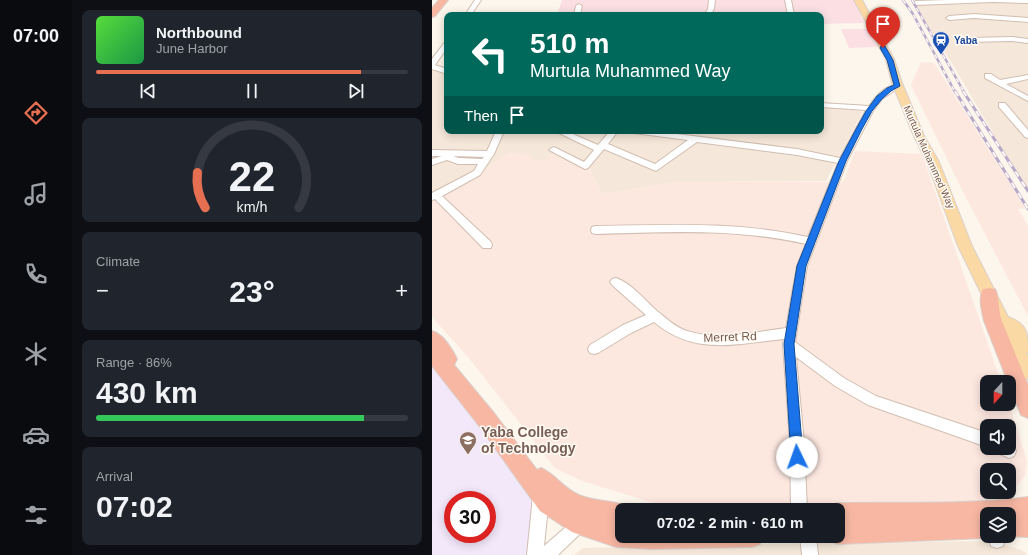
<!DOCTYPE html>
<html lang="en">
<head>
<meta charset="utf-8">
<style>
  body { margin:0; font-family:Arial,sans-serif; background:#20242c; color:#f1f3f6; height:100vh; display:flex; flex-direction:column; font-size:15px; white-space:nowrap }
  * { box-sizing:border-box; margin:0 }
  p { font-size:13px; color:#9ea1a6 }
  .icon { flex:none; width:22px; height:22px; fill:none; stroke:currentColor; stroke-width:2; stroke-linecap:round; stroke-linejoin:round }
  .map { position:relative; flex:1; overflow:hidden }
  .sheet { display:flex; flex-direction:column; gap:10px; padding:10px; background:#0d0f14; width:360px }
  .sheet>* { flex:none }
  .guide { position:absolute; left:12px; top:12px; width:380px; height:122px; border-radius:8px; box-shadow:0 2px 10px #0003; background:#00695c; color:#fff; overflow:hidden }
  .needle { width:26px; rotate:201deg }
  .tools { position:absolute; left:548px; top:375px; display:grid; gap:8px }
  .tools a { display:grid; place-items:center; width:36px; height:36px; border-radius:8px; background:#171b24; box-shadow:0 2px 10px #0003; font-size:20px }
  .speed { position:absolute; left:12px; top:491px; display:flex; gap:8px; font-size:20px; font-weight:700; text-align:center }
  .speed>* { display:grid; place-content:center; width:52px; height:52px; border-radius:50%; background:#171b24; box-shadow:0 2px 10px #0003; line-height:1 }
  .speed .limit { border:6px solid #d22; background:#fff; color:#111 }
  .pin { position:absolute; display:grid; place-items:center; width:34px; height:34px; color:#fff; margin:-41px -17px; border-radius:50% 50% 50% 0; rotate:-45deg; box-shadow:0 0 4px #0007 }
  .pin .icon { rotate:45deg }
  .me { position:absolute; width:44px; margin:-22px; rotate:357deg; stroke-linejoin:round; filter:drop-shadow(0 0 3px #0008) }
  .turn { display:flex; align-items:center; gap:14px; height:84px; padding:0 20px; font-size:18px }
  .turn .icon { width:52px; height:52px; stroke-width:2.5 }
  .turn b { display:block; font-size:28px; line-height:34px }
  .then { display:flex; align-items:center; height:38px; padding:0 20px; background:#0003; gap:8px; font-size:15px }
  .big { font-size:30px; font-weight:600; line-height:1.1 }
  .sheet .card { flex:1; display:flex; flex-direction:column; justify-content:center; gap:6px; min-width:0; padding:0 14px; border-radius:8px; background:#20242c }
  .sheet .dial { align-items:center; gap:0 }
  .dial svg { height:104px; overflow:visible; fill:none; stroke:#363941; stroke-width:7; stroke-linecap:round; text-anchor:middle }
  .dial text { fill:#f1f3f6; stroke:none }
  .song { display:flex; align-items:center; gap:12px }
  .cover { width:48px; height:48px; border-radius:6px; background:linear-gradient(135deg,hsl(110 70% 55%),hsl(140 70% 35%)) }
  .played { height:4px; border-radius:2px; background:linear-gradient(90deg,#e76f51 85%,#363941 85%) }
  .keys { display:flex; justify-content:space-around; direction:ltr }
  .heat { display:flex; justify-content:space-between; align-items:center; font-size:22px; direction:ltr }
  .charge { height:6px; border-radius:3px; background:linear-gradient(90deg,#34c759 86%,#363941 0) }
  .trip { position:absolute; left:183px; top:503px; width:230px; height:40px; border-radius:8px; background:#171b24; box-shadow:0 2px 10px #0003; font-weight:600; line-height:40px; text-align:center }
  main { display:flex; flex:1; min-height:0 }
  .tab-bar { display:flex; flex-direction:column; width:72px; justify-content:space-around; align-items:center; background:#090b0e; color:#9ea1a6 }
  .tab-bar .icon { width:28px; height:28px }
  .tab-bar .selected { color:#e76f51 }
  .tab-bar b { font-size:18px; color:#f1f3f6 }
  .map>svg:first-child { display:block }
  .residential { fill:#f5e8da }
  .commercial { fill:#fde8e0; fill-rule:evenodd }
  .education { fill:#f3e8fa; fill-rule:evenodd }
  .medical { fill:#fbdfe3 }
  .lines { fill:none; stroke-linecap:round; stroke-linejoin:round }
  .minor-casing { stroke:#d1beb0; stroke-width:2 }
  .major-casing { stroke:#dad1cd; stroke-width:2 }
  .highway-casing { stroke:#dad1cd; stroke-width:2 }
  .minor { fill:#fff; fill-rule:evenodd }
  .major { fill:#fbd9a5; fill-rule:evenodd }
  .highway { fill:#f7b7a3; fill-rule:evenodd }
  .rail-far1-casing { stroke:#b9a8c9; stroke-width:2.5 }
  .rail-casing { stroke:#b9a8c9; stroke-width:3 }
  .rail-far1 { stroke:#fffaf3; stroke-width:1.5; stroke-dasharray:4.5; stroke-linecap:butt }
  .rail { stroke:#fffaf3; stroke-width:2; stroke-dasharray:6; stroke-linecap:butt }
  .route { fill:#1a73e8; stroke:#114b97 }
  .labels { text-anchor:middle; dominant-baseline:central; stroke-width:3; stroke-linejoin:round; paint-order:stroke }
  .far-transit-label { font-size:10px; font-weight:bold; fill:#164399; stroke:#fffaf3; text-anchor:start }
  .far-street-label { font-size:10px; fill:#7a5c4d; stroke:#fffaf3 }
  .street-label { font-size:12px; fill:#7a5c4d; stroke:#fffaf3 }
  .near-education-label { font-size:14px; font-weight:bold; fill:#785e54; stroke:#fffaf3; text-anchor:start }
</style>
</head>
<body>
<main>
<nav class="tab-bar">
<b>07:00</b>
<svg class="icon selected" aria-label="directions" viewBox="0 0 24 24"><path d="M12 3l9 9-9 9-9-9zM9 14v-3h6M13 9l2 2-2 2"/></svg>
<svg class="icon" aria-label="music" viewBox="0 0 24 24"><path d="M9 18V5l10-2v13"/><circle cx="6" cy="18" r="3"/><circle cx="16" cy="16" r="3"/></svg>
<svg class="icon" aria-label="phone" viewBox="0 0 24 24"><path d="M5 4h4l2 5-3 2q2 4 5 5l2-3 5 2v4C11 20 4 13 5 4z"/></svg>
<svg class="icon" aria-label="climate" viewBox="0 0 24 24"><path d="M12 3v18M4 7l16 10M4 17L20 7"/></svg>
<svg class="icon" aria-label="car" viewBox="0 0 24 24"><path d="M5 17H2v-5l4-1 3-4h7l3 4 3 1v5h-3M9 17h6M6 11h13"/><circle cx="7" cy="17" r="2"/><circle cx="17" cy="17" r="2"/></svg>
<svg class="icon" aria-label="filters" viewBox="0 0 24 24"><path d="M4 7h16M4 17h16"/><circle cx="9" cy="7" r="2"/><circle cx="15" cy="17" r="2"/></svg>
</nav>
<section class="sheet">
<div class="card">
<div class="song"><i class="cover"></i><div><b>Northbound</b><p>June Harbor</p></div></div>
<div class="played"></div>
<div class="keys"><svg class="icon" aria-label="previous" viewBox="0 0 24 24"><path d="M18 5L8 12l10 7zM5 5v14"/></svg><svg class="icon" aria-label="pause" viewBox="0 0 24 24"><path d="M8 5v14M16 5v14"/></svg><svg class="icon" aria-label="next" viewBox="0 0 24 24"><path d="M6 5l10 7-10 7zM19 5v14"/></svg></div>
</div>
<div class="card dial"><svg viewBox="0 0 100 80">
<path d="M14 69A42 42 0 1 1 86 69"/>
<path d="M14 69A42 42 0 0 1 8 42" stroke="#e76f51"/>
<text x="50" y="56" font-size="32" font-weight="700">22</text>
<text x="50" y="72" font-size="11">km/h</text>
</svg></div>
<div class="card"><p>Climate</p>
<div class="heat"><a>−</a><b class="big">23°</b><a>+</a></div>
</div>
<div class="card"><p>Range · 86%</p><b class="big">430 km</b><div class="charge"></div></div>
<div class="card"><p>Arrival</p><b class="big">07:02</b></div>
</section>
<div class="map">
<svg width="596" height="555" viewBox="0 0 596 555">
  <rect width="100%" height="100%" fill="#fdf6ec"/>
  <g class="residential">
    <polygon points="479,0 596,0 596,193 521,65"/>
    <polygon points="0,66 15,68 15,131 389,131 389,107 431,111 394,181 244,182 170,194 156,165 101,160 37,180 0,200"/>
    <polygon points="559,541 590,550 596,555 142,555 151,548 320,544"/>
  </g>
  <g class="commercial">
    <polygon points="489,62 502,63 593,208 586,209 596,226 596,316 531,192 479,85"/>
    <path d="M124 150 156 165 170 194 244 182H411L423 151 490 154 569 382H555V404H577L595 461 593 476 582 490 577 492V470H555V492H577L554 502 238 508 150 481 123 468 36 357 0 317V200L37 180 77 153 99 155 101 160H113ZM555 426H577V448H555Z"/>
  </g>
  <path class="education" d="M0 366 26 397 100 498 103 518 99 539 94 555H0ZM21 500H55V534H21Z"/>
  <g class="medical">
    <polygon points="130,0 422,0 432,23 389,24 389,15 125,15"/>
    <polygon points="409,29 438,29 448,47 417,48"/>
  </g>
  <g class="lines">
    <g class="minor-casing">
      <g id="minor">
        <polygon points="43,0 49,0 39,15 33,15"/>
        <polygon points="277,0 283,0 282,9 278,15 272,15 276,9"/>
        <polygon points="353,0 359,0 362,15 356,15"/>
        <polygon points="515,0 596,0 596,3 561,2 484,5 481,3 484,1"/>
        <polygon points="147,4 150,6 148,15 142,15 144,6"/>
        <polygon points="542,14 596,18 596,22 542,18 517,20 514,18 517,16"/>
        <polygon points="580,37 596,39 596,43 580,41 536,42 533,40 536,38"/>
        <polygon points="15,41 15,48 3,65 15,69 15,74 0,69 0,59 13,42"/>
        <polygon points="553,74 559,74 568,80 596,75 596,79 574,84 596,96 596,101 553,78"/>
        <path d="M462 81H468L469 86 450 99 441 111 415 161 375 266 363 342 412 378 444 396 555 433V447L436 405 403 386 364 357 372 443 375 510H359L358 443 351 344 352 339C303 344 263 356 222 322L199 333 166 353 162 354 158 353 156 349 158 345 191 325 214 315 180 285 178 282 180 279 184 278C199 283 213 300 225 311 234 318 244 328 255 331 286 341 322 332 354 328L365 266 374 244C304 228 235 232 164 234L160 233 159 230 160 227 164 226C236 225 306 221 376 237L406 163 365 155 265 142 224 171 172 149 156 168 153 169 117 150 121 147 124 148 152 162 162 150 123 131H134L166 145 178 131H186L176 144 223 164 256 140 202 133 198 131H221L365 149 408 158 434 110 389 107V103L437 106C444 96 450 89 461 85Z"/>
        <polygon points="567,103 573,103 596,130 596,138 593,137 567,107"/>
        <path d="M64 131H72L62 154 48 175 10 196 59 242 60 245 59 248H51L3 199 0 200V193L42 171 46 164H26L15 160 0 165V159L10 156H0V150L55 151ZM21 156 52 157 50 159 27 158Z"/>
        <polygon points="577,444 582,446 584,451 582,456 577,458 566,453 564,448 577,448"/>
        <polygon points="109,488 114,491 117,496 112,546 143,519 148,516 153,519 156,524 153,529 126,555 95,555 101,496 104,491"/>
        <polygon points="368,536 384,536 386,555 370,555"/>
        <polygon points="556,536 572,536 573,540 571,546 565,548 559,546"/>
      </g>
    </g>
    <g class="major-casing">
      <path id="major" d="M422 0H430L462 59 470 83 492 136 507 162 540 246 576 317C596 324 596 334 596 353L594 352 596 356V379L590 377 526 246 495 162 482 136 460 83 454 59Z"/>
    </g>
    <g class="highway-casing">
      <g id="highway">
        <polygon points="7,0 16,0 3,16 0,17 0,8"/>
        <path d="M557 288 563 289C568 299 566 311 570 321L596 385V418L589 415 552 321C550 311 546 299 551 289Z"/>
        <path d="M0 331C11 334 20 349 25 359L22 365 62 413 105 470 109 468C123 474 132 489 147 495 163 502 182 500 198 507L199 510H190V536H331L328 544 320 547 220 549 184 547 140 532 108 511 48 427 0 366Z"/>
        <path d="M596 497V537L574 536H577V514H555V536H561L555 538 406 544 398 541 396 536H406V510H396L398 506 406 503C469 502 533 505 596 497Z"/>
      </g>
    </g>
    <use href="#minor" class="minor"/>
    <use href="#major" class="major"/>
    <use href="#highway" class="highway"/>
    <g class="rail-far1-casing">
      <g id="rail-far1">
        <polyline points="471,0 481,14 523,92"/>
        <polyline points="480,0 532,92"/>
      </g>
    </g>
    <g class="rail-casing">
      <g id="rail">
        <polyline points="523,91 596,209"/>
        <polyline points="531,91 596,191"/>
      </g>
    </g>
    <use href="#rail-far1" class="rail-far1"/>
    <use href="#rail" class="rail"/>
  </g>
  <polygon class="route" points="449,46 453,46 461,60 468,86 459,91 450,99 440,111 430,129 414,161 374,266 362,344 371,457 369,461 365,462 361,461 359,457 352,344 365,266 407,161 424,129 434,111 445,96 455,88 462,85 455,60 448,48"/>
  <defs>
    <g id="station-pin" transform="scale(0.9)"><path d="M0 17L-7.5 6A9.5 9.5 0 1 1 7.5 6Z" fill="#1a4fb4" stroke="#fffaf3"/><path d="M-3-6H3Q5-6 5-4V2Q5 4 3 4L4.5 6H3L1.5 4h-3L-3 6H-4.5L-3 4Q-5 4-5 2V-4Q-5-6-3-6ZM-3.5-4v3h7v-3ZM-3.5 1v1.5H-2V1ZM2 1v1.5H3.5V1Z" fill="#fff"/></g>
    <g id="university-pin" transform="scale(0.9)"><path d="M0 17L-7.5 6A9.5 9.5 0 1 1 7.5 6Z" fill="#8d6e63" stroke="#fffaf3"/><path d="M0-5L7-2L0 1L-7-2ZM-4 1L0 2.5L4 1V4Q0 6-4 4Z" fill="#fff"/></g>
  </defs>
  <g fill-rule="evenodd">
    <use href="#station-pin" x="509" y="40"/>
    <use href="#university-pin" x="36" y="440"/>
  </g>
  <g class="labels">
    <g class="far-transit-label">
      <text x="522" y="40">Yaba</text>
    </g>
    <g class="far-street-label">
      <text transform="translate(497 157) rotate(66)">Murtula Muhammed Way</text>
    </g>
    <g class="street-label">
      <text transform="translate(298 337) rotate(-2)">Merret Rd</text>
    </g>
    <g class="near-education-label">
      <text x="49" y="432">Yaba College<tspan x="49" dy="16">of Technology</tspan></text>
    </g>
  </g>
</svg>
<div class="tools">
<a><svg class="needle" viewBox="-14 -14 28 28"><path d="M0-13l5 13h-10z" fill="#e53935"/><path d="M0 13l5-13h-10z" fill="#9ea1a6"/></svg></a>
<a><svg class="icon" aria-label="sound" viewBox="0 0 24 24"><path d="M4 9h4l5-4v14l-5-4H4zM17 9q2 3 0 6"/></svg></a>
<a><svg class="icon" aria-label="search" viewBox="0 0 24 24"><circle cx="10" cy="10" r="6"/><path d="M15 15l6 6"/></svg></a>
<a><svg class="icon" aria-label="layers" viewBox="0 0 24 24"><path d="M12 4l9 5-9 5-9-5zM3 14l9 5 9-5"/></svg></a>
</div>
<div class="speed"><div class="limit">30</div></div>
<div class="pin" style="left:451px;top:48px;background:#d93025"><svg class="icon" aria-label="arrive" viewBox="0 0 24 24"><path d="M6 21V4h12l-3 4 3 4H6"/></svg></div>
<svg class="me" style="left:365px;top:457px" viewBox="-20 -20 40 40"><circle r="19" fill="#fff"/><path d="M0-13L10 11 0 6-10 11z" fill="#1a73e8"/></svg>
<div class="trip">07:02 · 2 min · 610 m</div>
<div class="guide">
<div class="turn"><svg class="icon" aria-label="left" viewBox="0 0 24 24"><path d="M17 20v-9H6M10 6l-5 5 5 5"/></svg><div><b>510 m</b>Murtula Muhammed Way</div></div>
<div class="then">Then<svg class="icon" aria-label="arrive" viewBox="0 0 24 24"><path d="M6 21V4h12l-3 4 3 4H6"/></svg></div>
</div>
</div>
</main>
</body>
</html>
